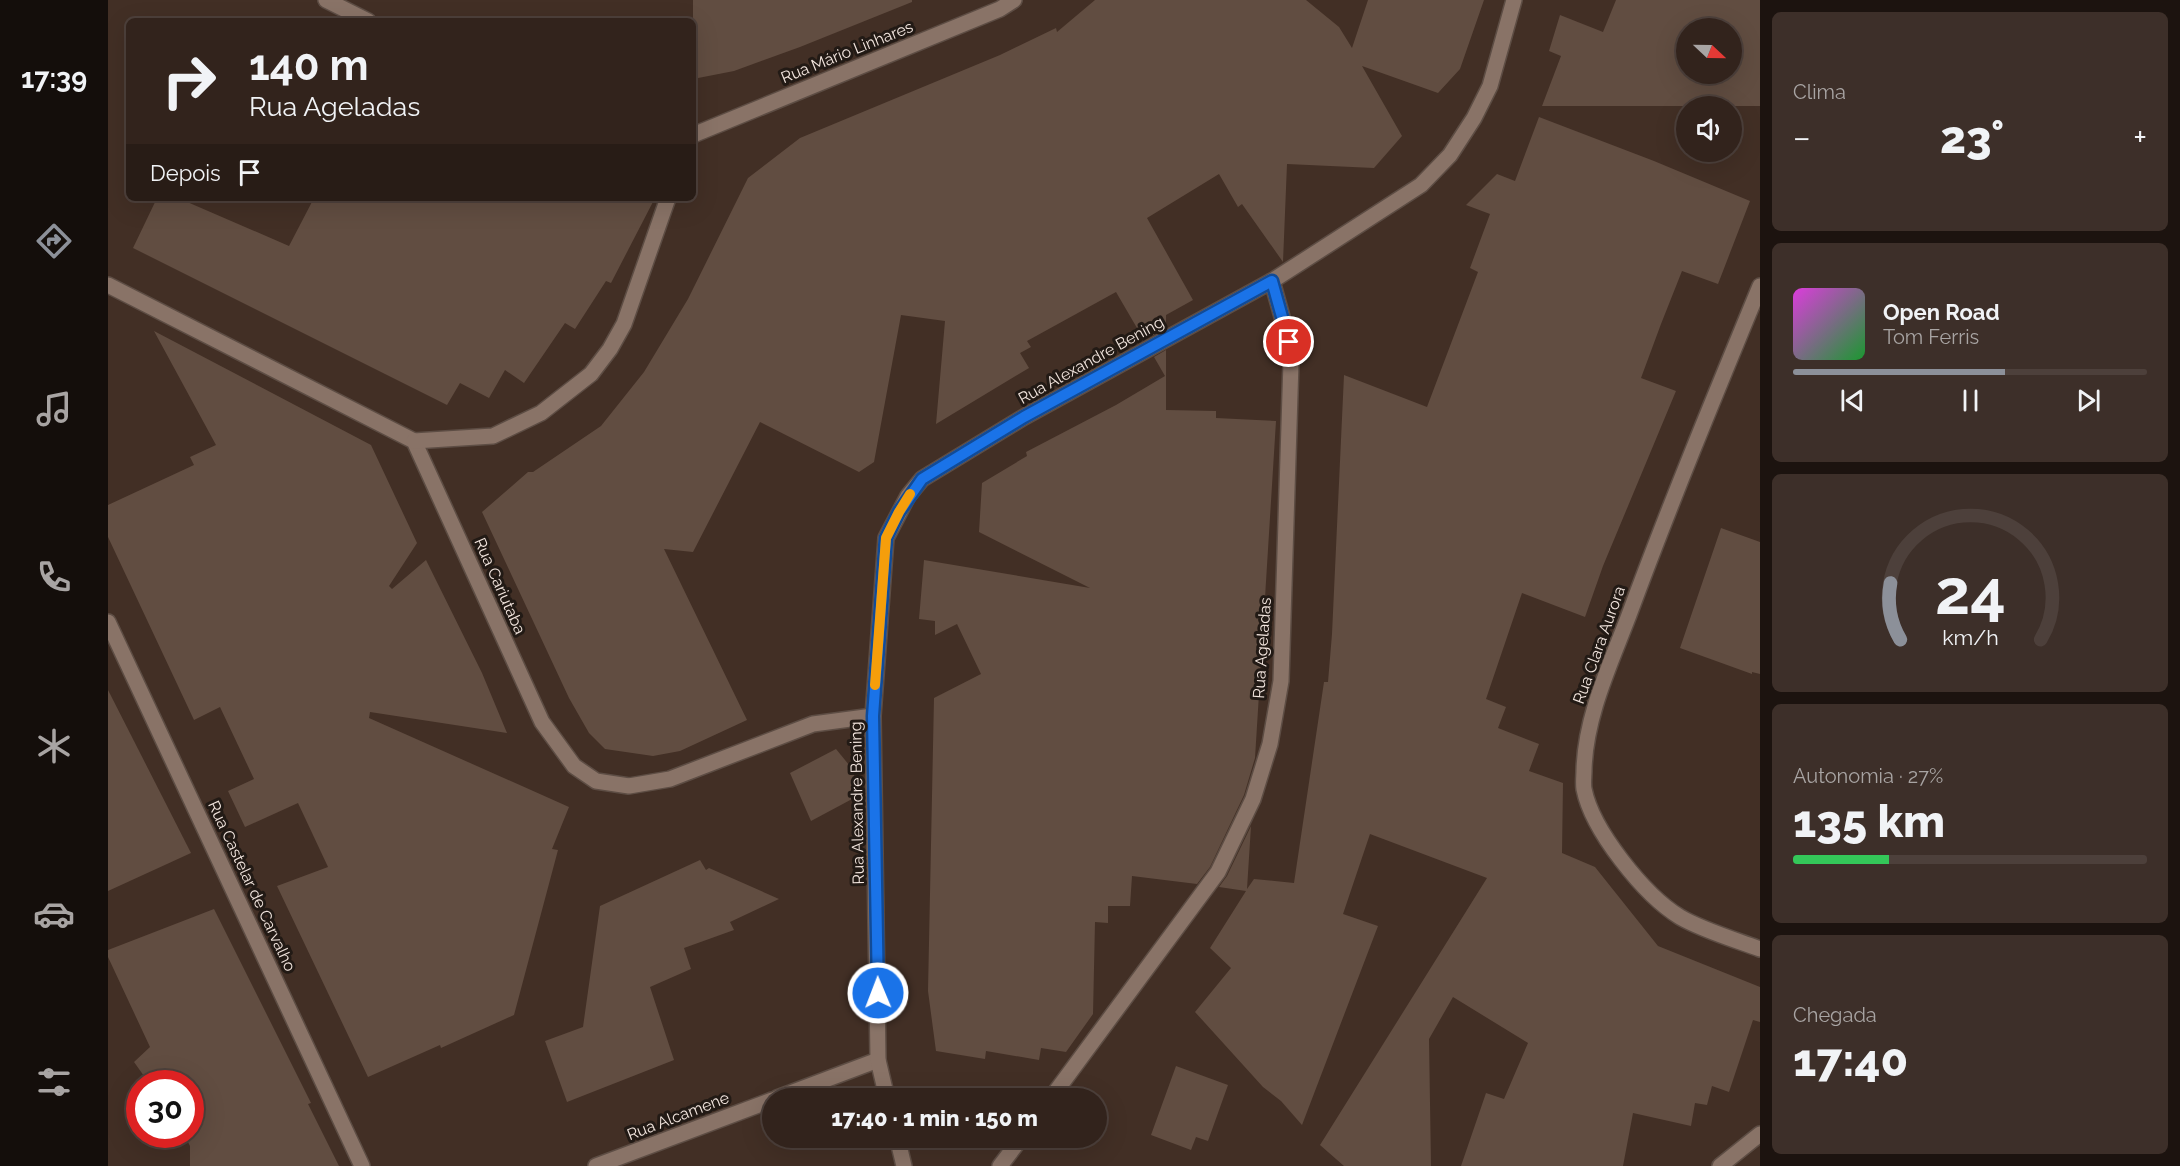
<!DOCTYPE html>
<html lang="pt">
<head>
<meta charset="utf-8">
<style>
  body { margin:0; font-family:Raleway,sans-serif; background:#3d2f29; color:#f1f3f6; height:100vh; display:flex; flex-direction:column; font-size:22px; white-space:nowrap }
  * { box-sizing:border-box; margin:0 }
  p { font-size:20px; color:#a8a4a3 }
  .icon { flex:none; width:33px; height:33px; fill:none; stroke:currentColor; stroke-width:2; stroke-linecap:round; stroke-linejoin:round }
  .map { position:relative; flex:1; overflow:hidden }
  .details { display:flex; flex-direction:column; gap:12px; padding:12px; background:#1c130f; width:420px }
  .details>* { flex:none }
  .top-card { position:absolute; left:18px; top:18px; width:570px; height:183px; border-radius:9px; box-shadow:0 6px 24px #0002,0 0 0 2px #4d403b; background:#32231c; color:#f1f3f6; overflow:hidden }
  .needle { width:39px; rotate:112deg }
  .fabs { position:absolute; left:1568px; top:18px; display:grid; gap:12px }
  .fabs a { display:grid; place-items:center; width:66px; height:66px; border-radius:50%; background:#32231c; box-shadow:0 6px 24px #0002,0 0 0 2px #4d403b; font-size:30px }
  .speed { position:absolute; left:18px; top:1070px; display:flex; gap:12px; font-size:30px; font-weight:700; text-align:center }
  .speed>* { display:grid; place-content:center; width:78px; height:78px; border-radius:50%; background:#32231c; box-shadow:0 6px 24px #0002,0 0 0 2px #4d403b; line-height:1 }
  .speed .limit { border:9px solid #d22; background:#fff; color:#111 }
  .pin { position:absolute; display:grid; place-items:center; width:51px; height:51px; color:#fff; margin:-26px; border:3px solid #fff; border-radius:50%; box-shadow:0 2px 6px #0007 }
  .me { position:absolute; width:66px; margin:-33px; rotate:359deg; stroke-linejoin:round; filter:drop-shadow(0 0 4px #0008) }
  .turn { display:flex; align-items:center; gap:21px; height:126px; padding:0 24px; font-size:27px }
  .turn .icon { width:78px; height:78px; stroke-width:2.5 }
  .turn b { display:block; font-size:42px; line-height:51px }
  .then { display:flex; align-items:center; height:57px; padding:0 24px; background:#0003; gap:12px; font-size:22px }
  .big { font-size:45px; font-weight:800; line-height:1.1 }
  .details .tile { flex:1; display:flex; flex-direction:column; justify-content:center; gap:9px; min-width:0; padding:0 21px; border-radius:9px; background:#3d2f29 }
  .details .dial { align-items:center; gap:0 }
  .dial svg { height:156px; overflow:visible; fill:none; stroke:#4d403b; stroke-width:7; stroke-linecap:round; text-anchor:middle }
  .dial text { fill:#f1f3f6; stroke:none }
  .song { display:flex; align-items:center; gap:18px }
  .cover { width:72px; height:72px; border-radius:9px; background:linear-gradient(135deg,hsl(300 70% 55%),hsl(130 70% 35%)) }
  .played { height:6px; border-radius:3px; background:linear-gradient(90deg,#8c9099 60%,#4d403b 60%) }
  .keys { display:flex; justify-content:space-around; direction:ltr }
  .heat { display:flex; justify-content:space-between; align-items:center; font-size:33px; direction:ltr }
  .charge { height:9px; border-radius:4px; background:linear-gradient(90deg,#34c759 27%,#4d403b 0) }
  .trip { position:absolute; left:654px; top:1088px; width:345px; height:60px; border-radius:30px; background:#32231c; box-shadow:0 6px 24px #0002,0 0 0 2px #4d403b; font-weight:800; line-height:60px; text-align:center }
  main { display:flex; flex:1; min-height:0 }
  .dock { display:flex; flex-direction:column; width:108px; justify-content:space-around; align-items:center; background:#140e0b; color:#a8a4a3 }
  .dock .icon { width:42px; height:42px }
  .dock .on { color:#8c9099 }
  .dock b { font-size:27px; color:#f1f3f6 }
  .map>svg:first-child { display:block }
  .building { fill:#614d41; fill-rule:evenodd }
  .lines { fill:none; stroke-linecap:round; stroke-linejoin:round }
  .minor-casing { stroke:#5d4d44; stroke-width:18 }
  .minor { stroke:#897367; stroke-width:15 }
  .route-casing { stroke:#114b97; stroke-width:15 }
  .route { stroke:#1a73e8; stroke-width:10 }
  .slow { stroke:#f59e0b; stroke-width:10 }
  .labels { text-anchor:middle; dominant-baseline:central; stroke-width:6; stroke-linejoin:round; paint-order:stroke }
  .street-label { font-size:16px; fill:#f3e6df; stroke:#221a15 }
</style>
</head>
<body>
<main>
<nav class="dock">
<b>17:39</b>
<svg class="icon on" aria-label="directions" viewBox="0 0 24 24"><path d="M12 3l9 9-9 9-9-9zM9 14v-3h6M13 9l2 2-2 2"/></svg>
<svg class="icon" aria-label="music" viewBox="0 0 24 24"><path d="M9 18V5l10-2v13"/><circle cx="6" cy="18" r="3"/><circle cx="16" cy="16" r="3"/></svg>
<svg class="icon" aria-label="phone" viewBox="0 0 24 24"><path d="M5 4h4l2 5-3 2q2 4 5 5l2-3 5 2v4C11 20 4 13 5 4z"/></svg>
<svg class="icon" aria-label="climate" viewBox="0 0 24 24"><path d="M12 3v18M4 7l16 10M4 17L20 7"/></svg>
<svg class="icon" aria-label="car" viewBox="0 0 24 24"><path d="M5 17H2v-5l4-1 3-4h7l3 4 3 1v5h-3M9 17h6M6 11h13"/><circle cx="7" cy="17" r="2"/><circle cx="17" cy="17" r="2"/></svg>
<svg class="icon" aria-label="filters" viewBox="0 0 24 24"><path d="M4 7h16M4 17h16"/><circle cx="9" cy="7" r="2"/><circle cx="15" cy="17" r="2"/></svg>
</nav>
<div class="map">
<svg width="1652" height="1166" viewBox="0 0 1652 1166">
  <rect width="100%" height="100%" fill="#422f25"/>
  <g class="building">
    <polygon points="585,0 804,0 804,2 692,47 626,71 585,79"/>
    <polygon points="987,0 1198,0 1231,27 1244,48 1260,0 1376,0 1352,69 1330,93 1254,66 1294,136 1266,168 1179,164 1175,262 1134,204 1130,207 1111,174 1039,218 1085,300 1058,315 1058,328 1036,340 1008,292 919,341 923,347 912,353 921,368 828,424 837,321 793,315 766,462 751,472 652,422 585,552 556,549 639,720 572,751 545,756 497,749 481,733 461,698 374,512 420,472 425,472 493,426 536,372 580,299 640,178 692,138 892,55 948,28 949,32"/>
    <path d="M1508 0H1652V106H1434L1453 56 1441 51 1452 15 1495 32ZM1578 28H1623V74H1578Z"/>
    <polygon points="1431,117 1546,161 1642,201 1610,284 1574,271 1553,324 1533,378 1568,391 1495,566 1477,617 1414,593 1378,699 1398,707 1390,728 1431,744 1421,771 1455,783 1454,853 1487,867 1550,946 1652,987 1652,1022 1645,1020 1621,1092 1604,1086 1599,1105 1587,1103 1583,1126 1525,1113 1515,1166 1353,1166 1378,1093 1396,1099 1420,1043 1345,997 1321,1039 1323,1166 1236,1166 1212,1145 1379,878 1262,834 1235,914 1270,926 1194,1125 1173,1101 1155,1087 1087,1012 1123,968 1102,948 1138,891 1111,887 1119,876 1143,826 1139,889 1146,879 1186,883 1216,682 1220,682 1224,634 1236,375 1319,407 1370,272 1362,268 1382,214 1358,205 1389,174 1407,181"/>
    <polygon points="49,198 70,198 181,246 206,198 547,198 503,283 498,281 467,329 457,323 416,383 397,370 381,398 352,383 339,405 25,248"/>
    <polygon points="46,331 263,445 309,543 281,586 284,589 318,560 374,673 399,733 262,712 261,718 461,807 444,849 450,850 406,1015 333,1048 332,1045 260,1077 169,886 220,867 190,803 137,827 120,791 146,779 112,707 86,720 0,537 0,505 86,465 82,457 108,445"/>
    <polygon points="1058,350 1058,410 1108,411 1108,418 1168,421 1147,758 1136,795 1102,867 1089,884 1024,876 1022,906 1000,906 1000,923 987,922 985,1014 958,1052 933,1048 931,1060 878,1051 877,1059 828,1051 820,991 826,698 873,674 849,624 827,635 827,621 811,619 816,560 982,588 871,532 874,483 919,456 918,452 1008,405 1057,376 1046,357"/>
    <polygon points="1613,528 1652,542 1652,674 1644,672 1644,674 1572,648"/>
    <polygon points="0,690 83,853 0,891"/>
    <polygon points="728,749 746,771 746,798 703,821 682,773"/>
    <polygon points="592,860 598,870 601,868 671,899 622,922 626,930 576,948 583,969 542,987 566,1060 459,1102 437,1041 475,1027 492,906"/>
    <polygon points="106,909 203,1103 200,1104 231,1166 82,1166 82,1146 76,1134 82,1134 82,1083 41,1083 26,1062 42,1047 0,957 0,950"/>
    <polygon points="1068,1066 1120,1085 1100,1141 1088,1137 1083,1150 1043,1135"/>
  </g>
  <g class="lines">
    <g class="minor-casing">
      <g id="minor">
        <polyline points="218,0 260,21"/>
        <polyline points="585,135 892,9 906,0"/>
        <polyline points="0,285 306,441 434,722 466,766 488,781 521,786 562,779 705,724 765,716"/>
        <path d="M1652 286C1607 395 1562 504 1521 615 1502 665 1477 717 1476 771 1476 776 1475 783 1476 789 1484 830 1536 895 1572 917 1594 930 1628 940 1652 949"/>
        <polyline points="306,441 385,436 433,413 483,374 502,349 516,324 560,198"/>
        <polyline points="0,622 254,1166"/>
        <polyline points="669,1098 770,1060"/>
        <polyline points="779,1098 770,1060 765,716 778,538 800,496 814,479 916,417 1164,281 1313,185 1342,155 1366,118 1382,86 1406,0"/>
        <polyline points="943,1098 1110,872 1145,799 1162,744 1173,681 1183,362 1181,342 1164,281"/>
        <polyline points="789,1137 796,1166"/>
        <polyline points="488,1166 664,1100"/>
        <polyline points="892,1166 914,1137"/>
        <polyline points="1612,1166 1652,1134"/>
      </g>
    </g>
    <use href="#minor" class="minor"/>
  </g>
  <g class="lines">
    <g class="route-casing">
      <polyline id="route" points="770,993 765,716 778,538 791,512 814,479 916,417 1164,281 1181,342"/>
    </g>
    <use href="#route" class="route"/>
    <polyline class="slow" points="767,685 778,538 791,512 802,494"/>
  </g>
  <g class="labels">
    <g class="street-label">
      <text transform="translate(739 52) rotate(-22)">Rua Mário Linhares</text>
      <text transform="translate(983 360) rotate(-29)">Rua Alexandre Bening</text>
      <text transform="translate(392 586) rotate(66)">Rua Cariutaba</text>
      <text transform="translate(1491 645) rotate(-70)">Rua Clara Aurora</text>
      <text transform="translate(1154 648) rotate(-86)">Rua Ageladas</text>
      <text transform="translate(749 803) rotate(-91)">Rua Alexandre Bening</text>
      <text transform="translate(144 886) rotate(65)">Rua Castelar de Carvalho</text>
      <text transform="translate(570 1116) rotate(-21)">Rua Alcamene</text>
    </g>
  </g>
</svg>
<div class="fabs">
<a><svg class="needle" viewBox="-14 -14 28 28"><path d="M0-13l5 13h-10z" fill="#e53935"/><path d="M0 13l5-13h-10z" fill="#a8a4a3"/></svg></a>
<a><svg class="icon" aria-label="sound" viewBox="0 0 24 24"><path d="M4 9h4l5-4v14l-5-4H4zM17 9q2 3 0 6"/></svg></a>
</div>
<div class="speed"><div class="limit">30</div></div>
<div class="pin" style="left:1181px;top:342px;background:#d93025"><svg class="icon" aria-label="arrive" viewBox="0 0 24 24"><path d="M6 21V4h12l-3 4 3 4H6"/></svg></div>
<svg class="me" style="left:770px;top:993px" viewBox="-20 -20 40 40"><circle r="17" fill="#1a73e8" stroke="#fff" stroke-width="3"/><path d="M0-11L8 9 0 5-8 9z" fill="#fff"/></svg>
<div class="trip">17:40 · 1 min · 150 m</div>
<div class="top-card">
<div class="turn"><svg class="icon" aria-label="right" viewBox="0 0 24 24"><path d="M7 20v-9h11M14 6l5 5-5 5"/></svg><div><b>140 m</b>Rua Ageladas</div></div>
<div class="then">Depois<svg class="icon" aria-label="arrive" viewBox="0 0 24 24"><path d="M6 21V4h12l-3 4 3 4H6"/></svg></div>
</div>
</div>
<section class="details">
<div class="tile"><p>Clima</p>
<div class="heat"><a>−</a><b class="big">23°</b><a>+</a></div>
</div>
<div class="tile">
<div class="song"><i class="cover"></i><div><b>Open Road</b><p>Tom Ferris</p></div></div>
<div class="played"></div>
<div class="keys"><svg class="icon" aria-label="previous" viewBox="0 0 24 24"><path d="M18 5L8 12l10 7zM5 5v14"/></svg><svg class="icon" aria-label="pause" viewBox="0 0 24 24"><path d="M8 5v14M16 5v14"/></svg><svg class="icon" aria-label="next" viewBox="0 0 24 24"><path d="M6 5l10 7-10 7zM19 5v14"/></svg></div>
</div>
<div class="tile dial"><svg viewBox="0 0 100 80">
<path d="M14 69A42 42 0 1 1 86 69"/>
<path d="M14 69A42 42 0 0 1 9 40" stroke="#8c9099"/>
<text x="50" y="56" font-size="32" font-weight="700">24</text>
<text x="50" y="72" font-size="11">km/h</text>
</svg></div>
<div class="tile"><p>Autonomia · 27%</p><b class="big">135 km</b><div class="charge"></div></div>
<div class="tile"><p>Chegada</p><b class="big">17:40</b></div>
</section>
</main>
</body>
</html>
